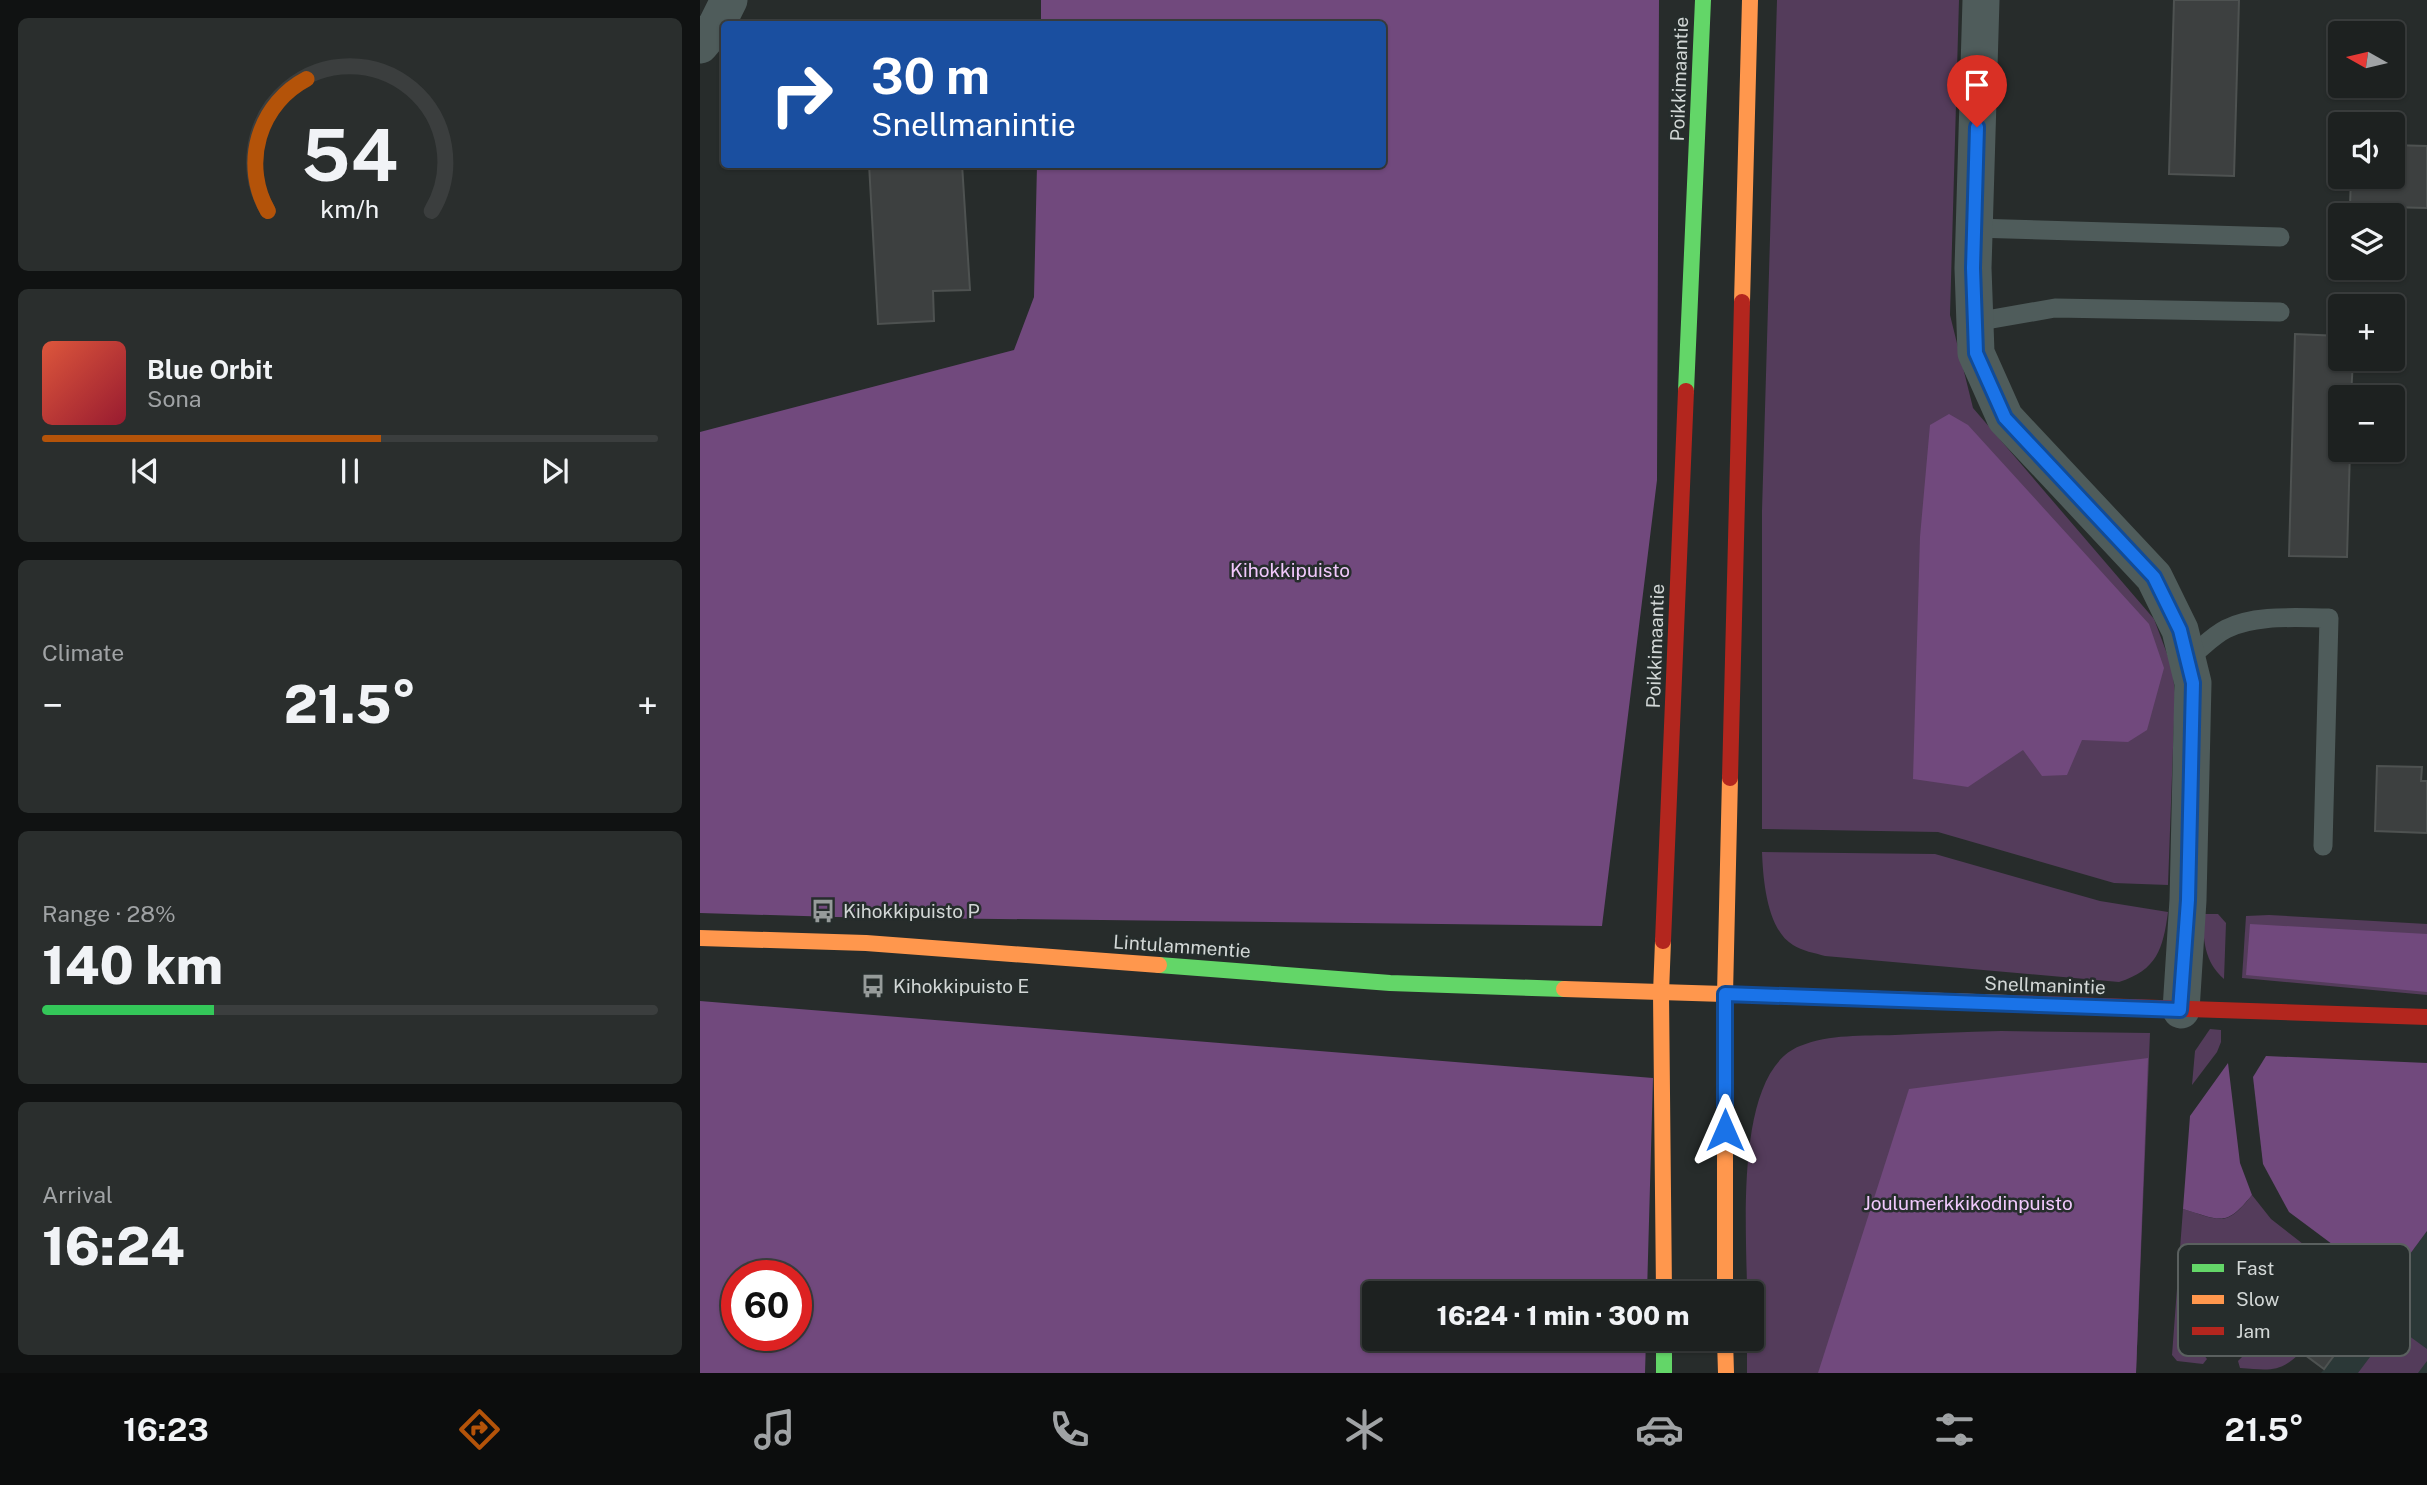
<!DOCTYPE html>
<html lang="en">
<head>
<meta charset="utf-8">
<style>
  body { margin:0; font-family:"Public Sans",sans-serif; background:#2a2e2d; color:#f1f3f6; height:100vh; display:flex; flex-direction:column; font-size:26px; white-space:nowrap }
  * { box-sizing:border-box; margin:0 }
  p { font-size:23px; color:#a0a3a5 }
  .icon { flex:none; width:38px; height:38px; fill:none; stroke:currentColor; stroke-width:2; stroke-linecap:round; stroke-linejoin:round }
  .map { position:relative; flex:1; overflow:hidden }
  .side { display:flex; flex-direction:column; gap:18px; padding:18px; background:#101212; width:700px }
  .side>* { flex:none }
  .hud { position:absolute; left:21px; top:21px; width:665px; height:147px; border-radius:7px; box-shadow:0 2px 5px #0004,0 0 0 2px #3b3e3e; background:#1a4fa0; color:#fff; overflow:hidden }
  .needle { width:46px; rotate:278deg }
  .controls { position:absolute; left:1628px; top:21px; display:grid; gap:14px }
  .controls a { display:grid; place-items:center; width:77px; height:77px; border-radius:7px; background:#1d2120; box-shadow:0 2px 5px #0004,0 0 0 2px #3b3e3e; font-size:35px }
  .speed { position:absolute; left:21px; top:1260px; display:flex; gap:14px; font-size:35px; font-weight:700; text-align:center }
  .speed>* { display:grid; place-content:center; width:91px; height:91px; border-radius:50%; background:#1d2120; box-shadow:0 2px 5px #0004,0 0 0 2px #3b3e3e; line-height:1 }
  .speed .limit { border:10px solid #d22; background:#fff; color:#111 }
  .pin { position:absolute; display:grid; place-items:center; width:60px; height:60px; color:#fff; margin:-72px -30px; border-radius:50% 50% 50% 0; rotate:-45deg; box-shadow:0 0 7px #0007 }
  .pin .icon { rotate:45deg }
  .me { position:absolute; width:77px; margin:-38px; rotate:0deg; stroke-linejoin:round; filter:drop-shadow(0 0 5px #0008) }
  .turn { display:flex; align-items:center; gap:24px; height:147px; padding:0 35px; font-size:32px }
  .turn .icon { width:91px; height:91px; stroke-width:2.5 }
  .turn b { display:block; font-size:49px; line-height:60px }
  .big { font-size:52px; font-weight:800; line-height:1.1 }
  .side .tile { flex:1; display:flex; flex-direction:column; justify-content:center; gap:10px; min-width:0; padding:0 24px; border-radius:10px; background:#2a2e2d }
  .side .dial { align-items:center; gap:0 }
  .dial svg { height:182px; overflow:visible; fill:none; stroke:#3b3e3e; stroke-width:7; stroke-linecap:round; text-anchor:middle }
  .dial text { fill:#f1f3f6; stroke:none }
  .song { display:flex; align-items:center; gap:21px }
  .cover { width:84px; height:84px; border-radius:10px; background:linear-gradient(135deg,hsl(10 70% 55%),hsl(350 70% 35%)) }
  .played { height:7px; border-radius:4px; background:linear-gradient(90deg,#b45309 55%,#3b3e3e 55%) }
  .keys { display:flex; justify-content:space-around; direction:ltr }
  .heat { display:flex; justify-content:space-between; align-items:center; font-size:38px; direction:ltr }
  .charge { height:10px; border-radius:5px; background:linear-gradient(90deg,#34c759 28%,#3b3e3e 0) }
  .trip { position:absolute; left:662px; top:1281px; width:402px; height:70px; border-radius:7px; background:#1d2120; box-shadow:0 2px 5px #0004,0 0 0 2px #3b3e3e; font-weight:800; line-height:70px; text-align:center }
  .tab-bar { display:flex; height:112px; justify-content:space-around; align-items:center; background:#0c0d0d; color:#a0a3a5 }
  .tab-bar .icon { width:49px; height:49px }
  .tab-bar .on { color:#b45309 }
  .tab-bar b { font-size:32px; color:#f1f3f6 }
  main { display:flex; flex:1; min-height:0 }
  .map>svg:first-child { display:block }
  .built { fill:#2b3837 }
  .green { fill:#543c5b }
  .forest { fill:#71497d; fill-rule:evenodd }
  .building { fill:#3d4040; stroke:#4e5251; stroke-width:2 }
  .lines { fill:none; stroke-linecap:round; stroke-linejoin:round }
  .lane { stroke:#4f5c5b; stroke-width:19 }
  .street { stroke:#4f5c5b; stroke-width:37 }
  .fast { stroke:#63d668; stroke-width:16 }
  .slow { stroke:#ff974d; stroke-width:16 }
  .jam { stroke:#b3261e; stroke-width:16 }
  .route-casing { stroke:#114b97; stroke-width:18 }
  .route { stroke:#1a73e8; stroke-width:12 }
  .labels { text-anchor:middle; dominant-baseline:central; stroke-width:5; stroke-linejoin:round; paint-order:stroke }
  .street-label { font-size:19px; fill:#d2d7d6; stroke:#262d2c }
  .park-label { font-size:19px; fill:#f1c9fc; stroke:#262d2c }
  .poi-label { font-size:19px; fill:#d2d7d6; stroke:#262d2c; text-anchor:start }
  .key { fill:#262d2c; stroke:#5a605f; stroke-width:2 }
  .key-label { font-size:19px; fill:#d2d7d6 }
</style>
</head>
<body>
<main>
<section class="side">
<div class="tile dial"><svg viewBox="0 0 100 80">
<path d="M14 69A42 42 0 1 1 86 69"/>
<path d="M14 69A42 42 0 0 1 31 11" stroke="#b45309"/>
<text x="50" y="56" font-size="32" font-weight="700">54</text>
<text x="50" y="72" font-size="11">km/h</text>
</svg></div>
<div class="tile">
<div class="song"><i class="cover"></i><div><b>Blue Orbit</b><p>Sona</p></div></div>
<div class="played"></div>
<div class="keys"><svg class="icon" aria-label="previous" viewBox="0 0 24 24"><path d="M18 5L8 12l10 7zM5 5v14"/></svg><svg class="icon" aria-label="pause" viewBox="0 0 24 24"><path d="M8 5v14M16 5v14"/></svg><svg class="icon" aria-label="next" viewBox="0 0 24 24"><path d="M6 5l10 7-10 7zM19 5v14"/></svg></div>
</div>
<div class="tile"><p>Climate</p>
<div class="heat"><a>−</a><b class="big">21.5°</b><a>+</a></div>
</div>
<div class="tile"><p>Range · 28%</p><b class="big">140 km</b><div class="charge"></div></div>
<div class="tile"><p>Arrival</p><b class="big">16:24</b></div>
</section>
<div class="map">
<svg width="1727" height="1373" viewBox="0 0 1727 1373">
  <rect width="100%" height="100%" fill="#272c2b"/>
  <polygon class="built" points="1727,1231 1727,1373 1621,1373 1624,1369 1585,1340 1632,1278 1670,1307"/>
  <g class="green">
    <polygon points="1077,0 1259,0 1250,315 1273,408 1454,619 1472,667 1475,693 1468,885 1414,883 1238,832 1062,829 1062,511"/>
    <path d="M1062 852 1235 854 1400 901 1468 912C1463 949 1457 970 1419 982L1125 956C1115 953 1102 951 1093 945 1067 930 1063 879 1062 852Z"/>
    <path d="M1503 914H1518L1526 923 1524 979C1504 962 1503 939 1503 914Z"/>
    <polygon points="1569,915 1727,924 1727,995 1542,978 1546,916"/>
    <polygon points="1510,1029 1521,1030 1521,1042 1517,1052 1492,1085 1495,1051"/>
    <path d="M1301 1031 1450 1033 1436 1373H1047V1339H1052V1293H1047C1047 1233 1033 1072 1100 1046 1130 1034 1163 1036 1195 1035 1230 1033 1265 1032 1301 1031Z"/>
    <path d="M1552 1195 1571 1219 1675 1300 1670 1307 1631 1278 1585 1339 1601 1352C1580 1373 1570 1370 1540 1368L1538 1361 1542 1357 1503 1354 1507 1359 1503 1364 1477 1361 1472 1355 1483 1209C1521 1220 1525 1229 1552 1195Z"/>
    <polygon points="1694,1325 1727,1349 1727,1361 1718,1373 1658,1373"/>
  </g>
  <g class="forest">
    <polygon points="341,0 959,0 957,480 902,926 136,917 0,913 0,432 314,350 334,297 337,165 682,164 682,24 341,24"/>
    <polygon points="1249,414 1268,425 1449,624 1464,668 1447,730 1428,742 1382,740 1367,775 1342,776 1323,750 1268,787 1213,779 1220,537 1230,425"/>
    <polygon points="1550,924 1727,934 1727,992 1546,975"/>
    <path d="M0 1001 953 1078 947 1293H674V1339H946L945 1373H0ZM37 1276H96V1335H37Z"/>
    <polygon points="1566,1056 1727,1063 1727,1231 1687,1285 1589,1212 1563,1164 1553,1077"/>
    <polygon points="1448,1058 1436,1373 1118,1373 1209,1089"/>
    <path d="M1528 1063 1540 1163 1552 1195C1525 1228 1521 1220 1483 1209L1490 1116Z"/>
  </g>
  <g class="building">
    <polygon points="1474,0 1539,0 1534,176 1469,174"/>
    <polygon points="1692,145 1727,146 1727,208 1650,206 1651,177 1692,177"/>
    <polygon points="169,164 262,164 270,290 233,291 234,321 178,324"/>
    <polygon points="1595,334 1640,336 1640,359 1653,359 1651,397 1640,397 1640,450 1650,450 1647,557 1589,556"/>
    <polygon points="1677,766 1722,767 1721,781 1727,781 1727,833 1675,831"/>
    <polygon points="1632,1278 1670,1307 1624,1369 1585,1340"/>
  </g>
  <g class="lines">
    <g class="lane">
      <polyline points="1274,228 1580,237"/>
      <polyline points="1275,322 1355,308 1580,312"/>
      <path d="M1487 659C1500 650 1512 636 1526 629 1555 614 1598 618 1629 618L1623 846"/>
    </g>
    <g class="street">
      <polyline points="1281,0 1273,268 1276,353 1305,418 1454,577 1480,630 1493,683 1488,900 1481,1010"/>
      <polyline points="0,45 16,26 29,0"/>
    </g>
    <g class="fast">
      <polyline points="986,391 1003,0"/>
      <polyline points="459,965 690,983 864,989"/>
      <polyline points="964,1339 964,1373"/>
    </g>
    <g class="slow">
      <polyline points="1042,302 1050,0"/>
      <polyline points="0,938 166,943 459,965"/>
      <polyline points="963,941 961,993 964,1293"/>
      <polyline points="864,989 1308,1003"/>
      <polyline points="1025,1293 1025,994 1030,778"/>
      <polyline points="1025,1339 1026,1373"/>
    </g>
    <g class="jam">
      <polyline points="1030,778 1042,302"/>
      <polyline points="963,941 986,391"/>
      <polyline points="1308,1003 1727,1017"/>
    </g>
  </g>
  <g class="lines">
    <g class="route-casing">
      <polyline id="route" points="1025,1130 1025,994 1480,1010 1488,900 1493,683 1480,630 1454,577 1305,418 1276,353 1273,268 1277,127"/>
    </g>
    <use href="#route" class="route"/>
  </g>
  <defs>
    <g id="bus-bare" transform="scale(1.89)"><path d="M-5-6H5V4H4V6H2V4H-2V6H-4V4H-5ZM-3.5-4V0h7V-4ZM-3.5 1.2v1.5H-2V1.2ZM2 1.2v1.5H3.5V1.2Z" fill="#969b9a" stroke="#262d2c" stroke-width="2.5" paint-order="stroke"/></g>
  </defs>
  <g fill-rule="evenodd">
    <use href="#bus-bare" x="123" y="911"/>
    <use href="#bus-bare" x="173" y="986"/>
  </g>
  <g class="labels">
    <g class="street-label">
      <text transform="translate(979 79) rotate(-88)">Poikkimaantie</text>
      <text transform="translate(955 646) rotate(-88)">Poikkimaantie</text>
      <text transform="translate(482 946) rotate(4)">Lintulammentie</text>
      <text transform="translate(1345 985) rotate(2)">Snellmanintie</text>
    </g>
    <g class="park-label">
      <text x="590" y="570">Kihokkipuisto</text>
      <text x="1268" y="1203">Joulumerkkikodinpuisto</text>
    </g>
    <g class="poi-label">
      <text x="143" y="911">Kihokkipuisto P</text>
      <text x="193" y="986">Kihokkipuisto E</text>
    </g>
  </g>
  <rect x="1478" y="1244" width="232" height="112" rx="10" class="key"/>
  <rect x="1492" y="1264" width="32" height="8" fill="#63d668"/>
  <rect x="1492" y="1295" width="32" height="9" fill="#ff974d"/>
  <rect x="1492" y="1327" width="32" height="8" fill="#b3261e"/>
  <g class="key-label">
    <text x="1536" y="1275">Fast</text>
    <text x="1536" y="1306">Slow</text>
    <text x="1536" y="1338">Jam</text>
  </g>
</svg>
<div class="controls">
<a><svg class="needle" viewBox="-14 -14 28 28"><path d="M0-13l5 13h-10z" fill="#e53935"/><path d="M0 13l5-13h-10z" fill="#a0a3a5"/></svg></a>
<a><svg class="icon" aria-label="sound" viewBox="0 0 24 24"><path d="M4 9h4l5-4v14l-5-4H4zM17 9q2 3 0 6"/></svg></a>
<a><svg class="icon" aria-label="layers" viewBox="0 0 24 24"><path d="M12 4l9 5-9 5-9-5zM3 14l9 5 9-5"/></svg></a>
<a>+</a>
<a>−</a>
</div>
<div class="speed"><div class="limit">60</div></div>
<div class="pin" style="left:1277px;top:127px;background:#d93025"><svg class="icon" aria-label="arrive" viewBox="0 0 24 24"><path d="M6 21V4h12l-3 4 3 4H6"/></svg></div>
<svg class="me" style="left:1025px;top:1130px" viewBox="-20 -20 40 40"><path d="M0-17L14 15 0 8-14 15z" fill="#1a73e8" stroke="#fff" stroke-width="4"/></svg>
<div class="trip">16:24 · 1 min · 300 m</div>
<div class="hud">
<div class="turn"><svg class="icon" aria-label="right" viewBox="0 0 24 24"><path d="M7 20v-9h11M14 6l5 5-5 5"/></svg><div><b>30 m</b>Snellmanintie</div></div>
</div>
</div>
</main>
<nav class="tab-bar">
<b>16:23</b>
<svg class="icon on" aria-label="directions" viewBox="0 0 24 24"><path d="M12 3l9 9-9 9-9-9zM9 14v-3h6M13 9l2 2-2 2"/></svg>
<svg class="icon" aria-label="music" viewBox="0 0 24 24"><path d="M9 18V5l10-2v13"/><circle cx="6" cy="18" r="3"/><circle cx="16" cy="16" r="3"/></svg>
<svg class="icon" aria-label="phone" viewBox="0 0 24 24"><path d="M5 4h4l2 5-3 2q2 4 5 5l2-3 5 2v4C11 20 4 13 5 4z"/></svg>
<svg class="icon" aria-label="climate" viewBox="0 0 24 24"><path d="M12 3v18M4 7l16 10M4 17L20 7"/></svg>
<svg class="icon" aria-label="car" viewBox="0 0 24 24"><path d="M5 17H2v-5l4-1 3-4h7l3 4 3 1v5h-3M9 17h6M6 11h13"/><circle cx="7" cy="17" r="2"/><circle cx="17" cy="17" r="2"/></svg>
<svg class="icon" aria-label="filters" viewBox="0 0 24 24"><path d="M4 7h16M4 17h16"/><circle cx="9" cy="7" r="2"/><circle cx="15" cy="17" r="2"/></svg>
<b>21.5°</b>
</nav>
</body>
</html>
